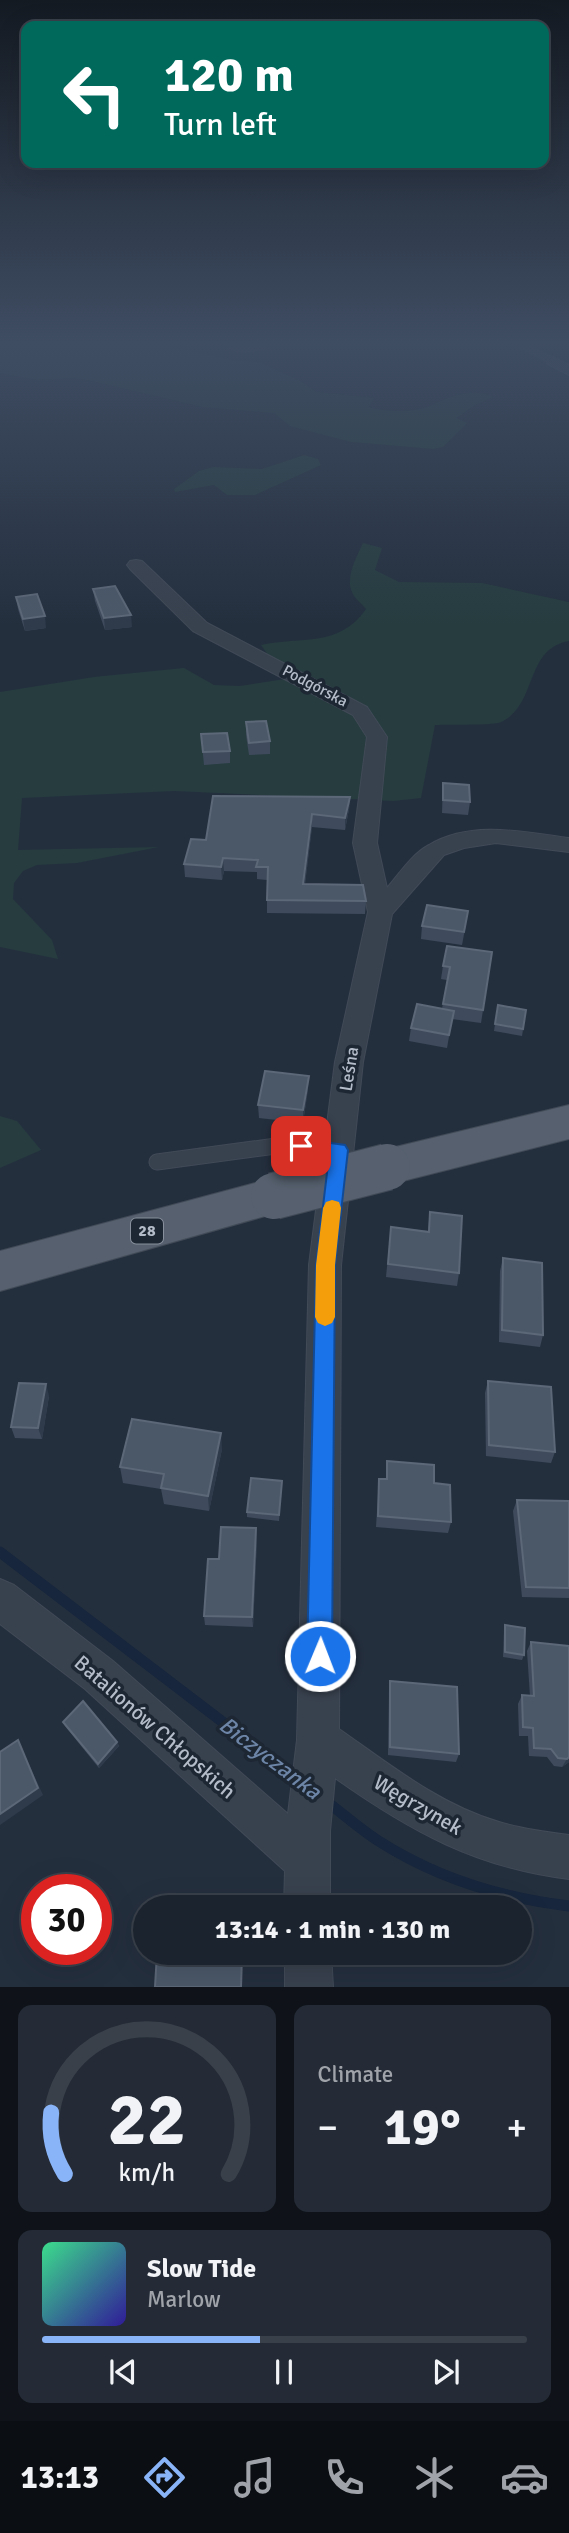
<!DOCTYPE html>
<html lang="en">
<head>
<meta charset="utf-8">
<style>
  body { margin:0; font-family:Signika,sans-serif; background:#242b36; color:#f1f3f6; height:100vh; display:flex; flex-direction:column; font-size:26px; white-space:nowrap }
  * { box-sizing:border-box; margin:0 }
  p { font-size:23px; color:#a0a4aa }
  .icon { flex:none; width:38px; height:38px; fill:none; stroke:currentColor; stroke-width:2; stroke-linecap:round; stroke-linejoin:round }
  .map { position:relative; height:1987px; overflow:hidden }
  .details { display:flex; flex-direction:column; gap:18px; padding:18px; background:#0f1319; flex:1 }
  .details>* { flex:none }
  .guide { position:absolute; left:21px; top:21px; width:528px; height:147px; border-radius:14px; box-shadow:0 7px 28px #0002,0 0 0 2px #39404a; background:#00695c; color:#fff; overflow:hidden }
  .speed { position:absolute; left:21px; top:1874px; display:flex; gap:14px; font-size:35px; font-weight:700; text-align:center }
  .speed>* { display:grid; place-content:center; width:91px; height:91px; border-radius:50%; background:#1b232e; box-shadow:0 7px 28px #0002,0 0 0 2px #39404a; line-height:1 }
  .speed .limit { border:10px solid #d22; background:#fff; color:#111 }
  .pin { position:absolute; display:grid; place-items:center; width:60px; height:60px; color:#fff; margin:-30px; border-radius:14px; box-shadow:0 4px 10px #0006 }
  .me { position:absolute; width:77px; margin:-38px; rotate:1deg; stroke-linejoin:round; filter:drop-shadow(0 0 5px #0008) }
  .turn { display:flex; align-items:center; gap:24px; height:147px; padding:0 28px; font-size:32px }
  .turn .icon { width:91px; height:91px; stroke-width:2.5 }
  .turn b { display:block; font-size:49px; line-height:60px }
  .big { font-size:52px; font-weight:700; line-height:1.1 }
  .details .widget { flex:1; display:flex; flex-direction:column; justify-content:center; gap:10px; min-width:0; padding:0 24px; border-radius:14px; background:#242b36 }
  .details .dial { align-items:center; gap:0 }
  .dial svg { height:182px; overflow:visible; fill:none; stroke:#39404a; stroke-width:7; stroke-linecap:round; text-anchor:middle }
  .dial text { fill:#f1f3f6; stroke:none }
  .song { display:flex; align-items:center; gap:21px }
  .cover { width:84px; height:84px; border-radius:10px; background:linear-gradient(135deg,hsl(150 70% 55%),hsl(250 70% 35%)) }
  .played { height:7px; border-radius:4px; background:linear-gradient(90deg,#8ab4f8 45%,#39404a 45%) }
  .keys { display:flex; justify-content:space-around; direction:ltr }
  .heat { display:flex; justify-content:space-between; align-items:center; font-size:38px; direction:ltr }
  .details .tiles { flex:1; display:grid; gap:18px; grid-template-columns:1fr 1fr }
  .widget:last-child { grid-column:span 2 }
  .trip { position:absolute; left:133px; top:1895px; width:399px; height:70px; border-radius:35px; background:#1b232e; box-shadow:0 7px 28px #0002,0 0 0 2px #39404a; font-weight:700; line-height:70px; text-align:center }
  .dock { display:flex; height:112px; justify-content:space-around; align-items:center; background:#0b0e12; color:#a0a4aa }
  .dock .icon { width:49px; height:49px }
  .dock .selected { color:#8ab4f8 }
  .dock b { font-size:32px; color:#f1f3f6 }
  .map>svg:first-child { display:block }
  .green { fill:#263c3f }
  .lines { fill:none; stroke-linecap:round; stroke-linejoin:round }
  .stream { stroke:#17263c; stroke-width:11 }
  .lane-far1-casing { stroke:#414a57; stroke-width:8 }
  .lane-casing { stroke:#414a57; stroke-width:17 }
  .street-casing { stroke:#414a57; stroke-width:2 }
  .primary-casing { stroke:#414a57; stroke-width:2 }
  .lane-far1 { stroke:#38414e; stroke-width:7 }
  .lane { stroke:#38414e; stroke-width:15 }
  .street { fill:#38414e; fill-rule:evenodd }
  .primary { fill:#56606e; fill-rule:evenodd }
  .primary-bridge-casing { stroke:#414a57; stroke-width:48; stroke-linecap:butt }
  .primary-bridge { stroke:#56606e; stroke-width:46 }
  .wall { fill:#3f4b5c }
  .shaded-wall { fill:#2f3b4b }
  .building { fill:#4b5868; stroke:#5c6777; stroke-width:2 }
  .route { fill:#1a73e8; stroke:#114b97; stroke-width:2 }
  .slow { fill:#f59e0b }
  .labels { text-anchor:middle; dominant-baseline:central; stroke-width:7; stroke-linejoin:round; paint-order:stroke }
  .far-street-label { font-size:16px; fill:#b4bcc9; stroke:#1d2633 }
  .shield { fill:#1d2633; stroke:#878f9c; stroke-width:2 }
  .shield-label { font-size:16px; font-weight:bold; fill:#b4bcc9 }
  .street-label { font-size:18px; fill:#b4bcc9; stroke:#1d2633 }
  .near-street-label { font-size:21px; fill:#b4bcc9; stroke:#1d2633 }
  .near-water-label { font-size:23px; font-style:italic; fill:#6d86a8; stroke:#1d2633 }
</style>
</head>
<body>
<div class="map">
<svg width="569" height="1987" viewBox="0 0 569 1987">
  <rect width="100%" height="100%" fill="#242f3e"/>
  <g class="green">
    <path d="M0 346H169L232 360 259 362 302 382 316 392 374 398 369 407C383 412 416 413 430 406 449 397 473 387 493 397L475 405 456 418 467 423 443 447 433 449 351 442 290 426 274 413 203 407 92 381 73 378 37 380 0 373Z"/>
    <polygon points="304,455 318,459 321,465 255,495 227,495 214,485 175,492 174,489 199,471 213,467 262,469"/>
    <path d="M363 543 382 548 375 570 399 582 482 583 569 602V641C524 649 538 705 501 722 492 726 448 724 435 725L421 798 394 801 174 791 22 798 18 850 159 847 77 863 37 865 23 871 14 883 13 899 52 940 58 959 0 947V692L94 677 184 668 214 685 240 686 285 679 261 645C302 636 339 648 366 609 362 604 354 598 352 592 345 577 357 556 363 543Z"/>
    <polygon points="0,1116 17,1121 41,1150 0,1168"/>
  </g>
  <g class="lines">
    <g class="stream">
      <polyline points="0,1552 300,1781"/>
      <path d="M326 1801C343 1814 359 1828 377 1840 436 1878 501 1898 569 1906"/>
    </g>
    <g class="lane-far1-casing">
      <g id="lane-far1">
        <polyline points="233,346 242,349 262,346"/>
        <polyline points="523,346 553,361"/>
      </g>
    </g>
    <g class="lane-casing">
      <polyline id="lane" points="157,1162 276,1146 338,1150"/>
    </g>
    <g class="street-casing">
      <g id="street">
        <polygon points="553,357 569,365 569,375 548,364 547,361"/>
        <path d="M136 560 142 561 207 623 367 707 387 737 377 843 387 888C399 874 412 854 429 845 471 820 524 832 569 838V852L496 843 464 848 444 855 392 914 363 1062 341 1265 339 1729C389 1764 440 1805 499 1822 522 1829 545 1832 569 1835V1879C477 1868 410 1831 335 1778L330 1831V1908H284L285 1871 85 1689 0 1624V1579L14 1585 113 1661 288 1814 297 1740 309 1265 335 1062 368 912 353 843 367 737 353 715 193 631 130 569 127 565 130 561Z"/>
        <polygon points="285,1953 331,1953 333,1987 285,1987"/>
      </g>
    </g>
    <g class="primary-casing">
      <g id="primary">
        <polygon points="569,1105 569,1139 387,1185 371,1180 365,1167 371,1154 387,1149"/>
        <polygon points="274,1178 290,1183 296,1196 290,1209 0,1291 0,1251"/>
      </g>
    </g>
    <use href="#lane-far1" class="lane-far1"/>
    <use href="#lane" class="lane"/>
    <use href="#street" class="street"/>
    <use href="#primary" class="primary"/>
    <g class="primary-bridge-casing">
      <polyline id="primary-bridge" points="274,1196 387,1167"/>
    </g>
    <use href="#primary-bridge" class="primary-bridge"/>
  </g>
  <g class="wall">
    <polygon points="93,589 132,627 105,630 95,601"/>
    <polygon points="16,597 46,628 25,631 18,609"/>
    <polygon points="246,722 270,741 270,754 249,755 246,735"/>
    <polygon points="201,734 230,751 230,763 204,765"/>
    <polygon points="443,783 470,802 468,815 442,813"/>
    <polygon points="350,797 349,809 345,830 312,827 305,884 366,901 365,914 267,913 267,880 257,879 257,872 224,871 222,880 185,877 184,864 206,840"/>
    <polygon points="466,924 462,945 421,939 422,926"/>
    <polygon points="492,952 481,1023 452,1019 447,1048 409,1041 411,1028 442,1009 447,980 441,979 443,966"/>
    <polygon points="498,1005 526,1010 522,1036 494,1031"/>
    <polygon points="308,1089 303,1123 259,1118 258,1105"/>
    <polygon points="430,1212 459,1273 457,1286 386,1277 391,1227 428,1231"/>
    <polygon points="503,1258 543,1335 540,1347 499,1342 500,1271"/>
    <polygon points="488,1381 555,1452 551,1463 486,1456 485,1393"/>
    <polygon points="49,1396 42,1439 15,1438 11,1427"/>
    <polygon points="222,1449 209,1511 164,1504 161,1489 123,1483 120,1467"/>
    <polygon points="387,1461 434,1483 451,1522 448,1533 376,1527 379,1479 386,1479"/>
    <polygon points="282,1481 279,1521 247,1517 247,1512"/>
    <polygon points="517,1500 569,1501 569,1598 522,1597 513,1511"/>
    <polygon points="257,1539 253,1627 205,1625 204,1616 219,1559"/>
    <polygon points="505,1625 524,1655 522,1660 503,1657 504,1630"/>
    <polygon points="531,1642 569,1646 569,1762 562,1767 554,1766 547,1757 529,1756 528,1736 519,1736 518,1704 522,1695 530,1696 527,1651"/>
    <polygon points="390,1681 459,1754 456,1762 388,1755 389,1690"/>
    <polygon points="63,1722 117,1742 119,1746 99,1768 65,1726"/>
  </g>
  <g class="shaded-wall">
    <polygon points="131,615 132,627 105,630 104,618"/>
    <polygon points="45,616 46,628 25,631 23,619"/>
    <polygon points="350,797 349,809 345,830 345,818"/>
    <polygon points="312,814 312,827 303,896 303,884"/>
    <polygon points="223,858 224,871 222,880 221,867"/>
    <polygon points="309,1076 308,1089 303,1123 303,1110"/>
    <polygon points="46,1384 49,1396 42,1439 38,1428"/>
    <polygon points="221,1433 222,1449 209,1511 208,1496"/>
    <polygon points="256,1528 257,1539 253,1627 252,1617"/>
    <polygon points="18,1740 43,1795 0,1825 0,1814"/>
    <polygon points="117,1742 119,1746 99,1768 98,1764"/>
    <polygon points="569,1757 569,1762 562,1767 567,1759"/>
    <polygon points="242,1953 243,1953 242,1987 241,1987"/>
  </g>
  <g class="building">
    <polygon points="115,586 131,615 104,618 93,589"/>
    <polygon points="37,594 45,616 23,619 16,597"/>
    <polygon points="266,721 270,741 249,743 246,722"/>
    <polygon points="227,733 230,751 203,752 201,734"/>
    <polygon points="443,783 469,785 470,802 443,800"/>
    <polygon points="213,796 350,797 345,818 312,814 303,884 363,885 366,901 267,900 268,867 256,867 258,860 223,858 221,867 184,864 191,839 206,840"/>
    <polygon points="427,905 468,911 464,932 422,926"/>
    <polygon points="447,946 492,952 483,1010 443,1004 450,967 443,966"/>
    <polygon points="417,1004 454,1011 449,1035 411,1028"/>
    <polygon points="498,1005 526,1010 523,1029 495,1024"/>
    <polygon points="265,1071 309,1076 303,1110 258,1105"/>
    <polygon points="430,1212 462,1216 459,1273 388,1264 391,1227 429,1232"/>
    <polygon points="503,1258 542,1263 543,1335 502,1330"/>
    <polygon points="488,1381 551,1387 555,1452 489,1445"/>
    <polygon points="19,1383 46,1384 38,1428 11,1427"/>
    <polygon points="132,1419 221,1433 208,1496 161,1488 164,1474 120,1467"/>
    <polygon points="387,1461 434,1465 434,1483 450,1485 451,1522 378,1516 379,1479 387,1479"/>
    <polygon points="251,1478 282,1481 279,1515 247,1512"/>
    <polygon points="517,1500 569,1501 569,1588 526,1587"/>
    <polygon points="221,1527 256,1528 252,1617 204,1616 208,1559 219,1559"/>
    <polygon points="505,1625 525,1628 524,1655 505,1652"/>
    <polygon points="531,1642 569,1646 569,1757 567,1759 558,1758 551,1749 534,1748 533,1728 523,1727 522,1695 534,1696"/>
    <polygon points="390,1681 457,1687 459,1754 390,1747"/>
    <polygon points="83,1701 117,1742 98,1764 63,1722"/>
    <polygon points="18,1740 38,1788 0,1814 0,1752"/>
    <polygon points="157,1953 242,1953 241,1987 155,1987"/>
  </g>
  <linearGradient id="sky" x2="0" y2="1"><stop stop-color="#141a22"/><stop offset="0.55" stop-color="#3f4d63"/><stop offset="1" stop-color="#3f4d63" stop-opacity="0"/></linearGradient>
  <rect width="569" height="624" fill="url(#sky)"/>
  <polygon class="route" points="301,1139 345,1145 348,1150 335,1265 332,1656 328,1665 320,1668 311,1665 307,1656 316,1265 329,1156 294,1151 292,1146 294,1141"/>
  <polygon class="slow" points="332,1200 339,1202 341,1208 335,1265 335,1317 332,1323 325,1326 318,1323 315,1317 316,1265 323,1208 326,1202"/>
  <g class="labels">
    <g class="far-street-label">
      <text transform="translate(315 686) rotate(28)">Podgórska</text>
    </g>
    <rect class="shield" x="131" y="1218.5" width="32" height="25" rx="5"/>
    <g class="shield-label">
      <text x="147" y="1231">28</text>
    </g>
    <g class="street-label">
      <text transform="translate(349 1069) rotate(-81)">Leśna</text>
    </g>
    <g class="near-street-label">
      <text transform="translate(155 1727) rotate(41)">Batalionów Chłopskich</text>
      <text transform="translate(418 1805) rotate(30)">Węgrzynek</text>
    </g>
    <g class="near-water-label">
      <text transform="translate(270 1758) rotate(37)">Biczyczanka</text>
    </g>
  </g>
</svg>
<div class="speed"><div class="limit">30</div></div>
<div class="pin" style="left:301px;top:1146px;background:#d93025"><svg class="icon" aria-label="arrive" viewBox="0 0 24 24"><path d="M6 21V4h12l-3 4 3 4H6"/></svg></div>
<svg class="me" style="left:320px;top:1656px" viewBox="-20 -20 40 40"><circle r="17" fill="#1a73e8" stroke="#fff" stroke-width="3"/><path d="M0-11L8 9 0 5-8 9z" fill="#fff"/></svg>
<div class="trip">13:14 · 1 min · 130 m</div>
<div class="guide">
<div class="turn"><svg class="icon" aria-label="left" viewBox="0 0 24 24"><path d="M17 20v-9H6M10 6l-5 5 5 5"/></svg><div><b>120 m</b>Turn left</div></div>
</div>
</div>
<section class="details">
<div class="tiles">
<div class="widget dial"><svg viewBox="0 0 100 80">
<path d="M14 69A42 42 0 1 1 86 69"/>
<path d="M14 69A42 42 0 0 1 8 42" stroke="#8ab4f8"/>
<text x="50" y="56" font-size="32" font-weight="700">22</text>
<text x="50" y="72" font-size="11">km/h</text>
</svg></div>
<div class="widget"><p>Climate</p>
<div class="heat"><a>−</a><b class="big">19°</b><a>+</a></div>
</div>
<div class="widget">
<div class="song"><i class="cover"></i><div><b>Slow Tide</b><p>Marlow</p></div></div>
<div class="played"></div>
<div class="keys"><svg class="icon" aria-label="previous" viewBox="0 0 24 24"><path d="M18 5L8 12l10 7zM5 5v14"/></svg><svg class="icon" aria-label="pause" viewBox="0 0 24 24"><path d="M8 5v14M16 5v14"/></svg><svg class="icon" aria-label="next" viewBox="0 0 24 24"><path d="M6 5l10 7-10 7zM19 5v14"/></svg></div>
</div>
</div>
</section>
<nav class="dock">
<b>13:13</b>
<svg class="icon selected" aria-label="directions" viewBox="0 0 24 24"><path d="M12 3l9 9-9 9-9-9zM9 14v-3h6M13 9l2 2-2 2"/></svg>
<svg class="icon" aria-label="music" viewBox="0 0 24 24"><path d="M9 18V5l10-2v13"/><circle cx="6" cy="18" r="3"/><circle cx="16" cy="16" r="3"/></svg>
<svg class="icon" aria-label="phone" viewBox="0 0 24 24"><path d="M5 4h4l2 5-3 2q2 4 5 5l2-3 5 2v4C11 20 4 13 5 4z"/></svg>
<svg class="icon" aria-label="climate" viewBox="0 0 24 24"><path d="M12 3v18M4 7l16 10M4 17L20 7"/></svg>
<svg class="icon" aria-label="car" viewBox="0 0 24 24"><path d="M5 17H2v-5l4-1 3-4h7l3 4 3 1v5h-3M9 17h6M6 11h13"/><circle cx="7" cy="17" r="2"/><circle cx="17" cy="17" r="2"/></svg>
</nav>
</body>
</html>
